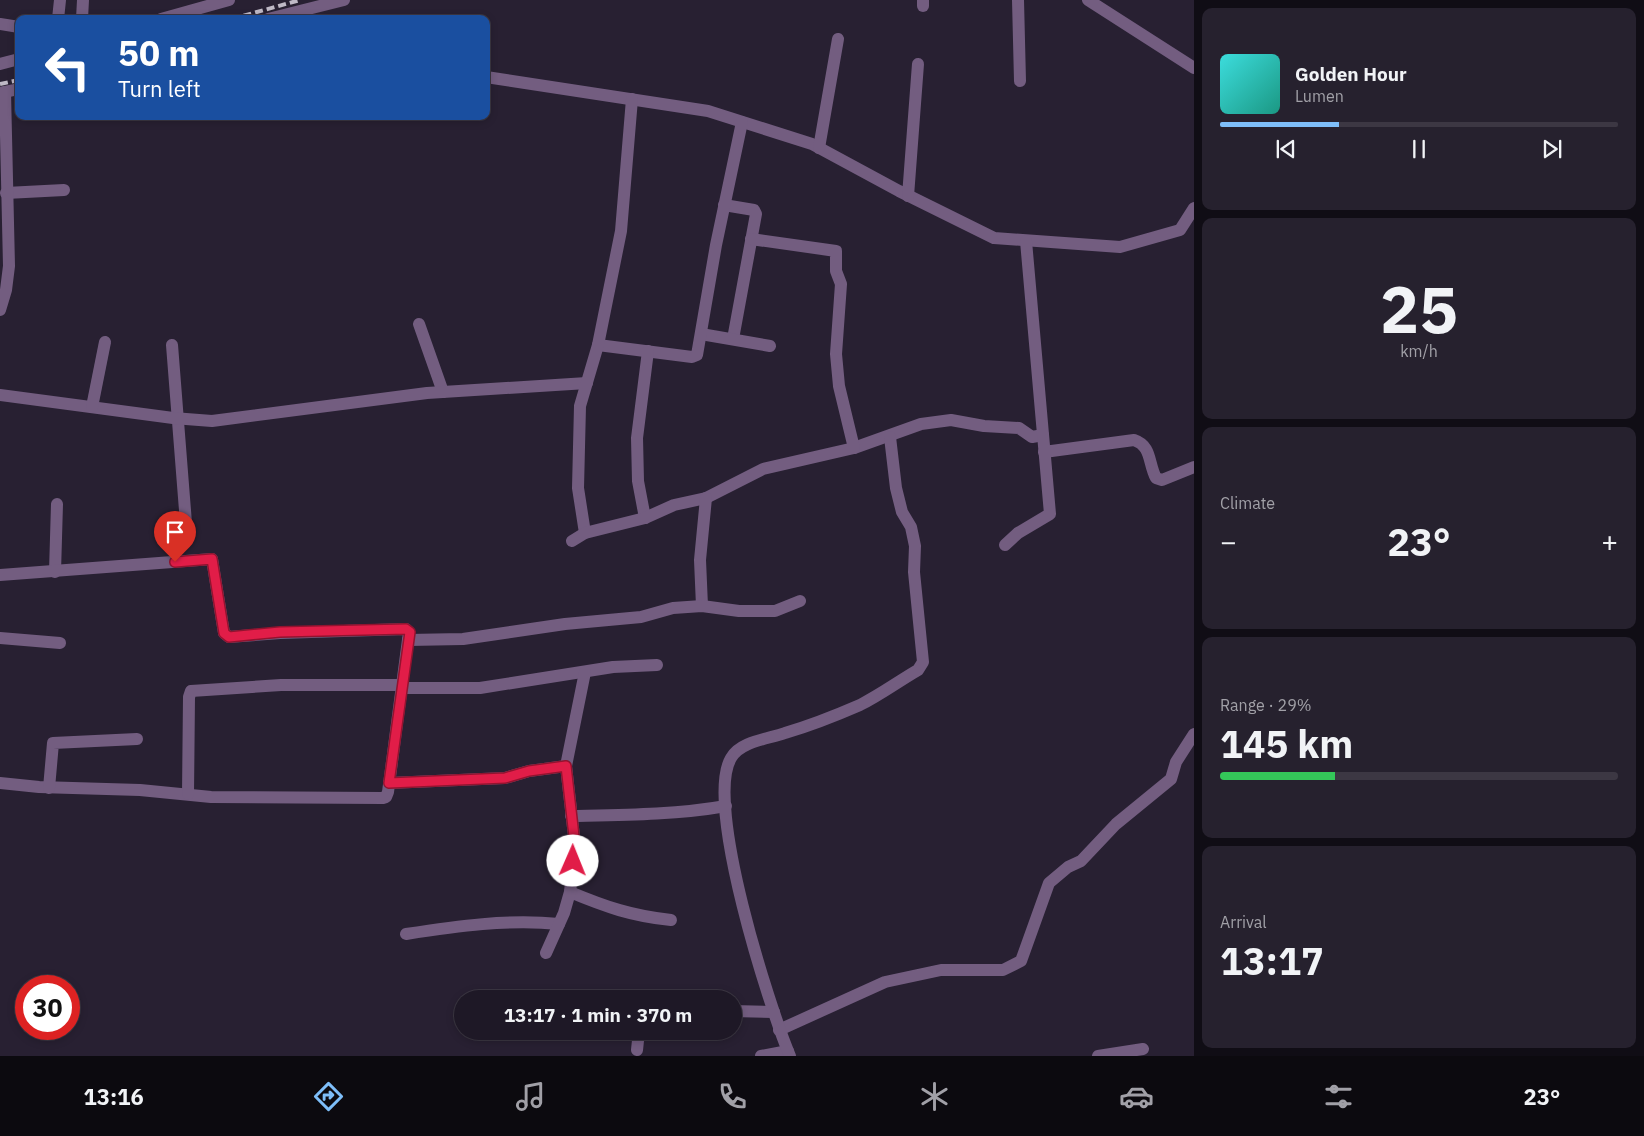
<!DOCTYPE html>
<html lang="en">
<head>
<meta charset="utf-8">
<style>
  body { margin:0; font-family:"IBM Plex Sans",sans-serif; background:#26212e; color:#f1f3f6; height:100vh; display:flex; flex-direction:column; font-size:19px; white-space:nowrap }
  * { box-sizing:border-box; margin:0 }
  p { font-size:16px; color:#a1a0a7 }
  .icon { flex:none; width:28px; height:28px; fill:none; stroke:currentColor; stroke-width:2; stroke-linecap:round; stroke-linejoin:round }
  .map { position:relative; flex:1; overflow:hidden }
  .side { display:flex; flex-direction:column; gap:8px; padding:8px; background:#100d15; width:450px }
  .side>* { flex:none }
  .guide { position:absolute; left:15px; top:15px; width:475px; height:105px; border-radius:10px; box-shadow:0 2px 8px #0003,0 0 0 1px #3c3743; background:#1a4fa0; color:#fff; overflow:hidden }
  .speed { position:absolute; left:15px; top:975px; display:flex; gap:10px; font-size:25px; font-weight:700; text-align:center }
  .speed>* { display:grid; place-content:center; width:65px; height:65px; border-radius:50%; background:#1e1826; box-shadow:0 2px 8px #0003,0 0 0 1px #3c3743; line-height:1 }
  .speed .limit { border:8px solid #d22; background:#fff; color:#111 }
  .pin { position:absolute; display:grid; place-items:center; width:42px; height:42px; color:#fff; margin:-51px -21px; border-radius:50% 50% 50% 0; rotate:-45deg; box-shadow:0 0 5px #0007 }
  .pin .icon { rotate:45deg }
  .me { position:absolute; width:55px; margin:-28px; rotate:1deg; stroke-linejoin:round; filter:drop-shadow(0 0 4px #0008) }
  .turn { display:flex; align-items:center; gap:18px; height:105px; padding:0 20px; font-size:22px }
  .turn .icon { width:65px; height:65px; stroke-width:2.5 }
  .turn b { display:block; font-size:35px; line-height:42px }
  .big { font-size:38px; font-weight:700; line-height:1.1 }
  .side .widget { flex:1; display:flex; flex-direction:column; justify-content:center; gap:8px; min-width:0; padding:0 18px; border-radius:10px; background:#26212e }
  .side .dial { align-items:center; gap:0 }
  .dial b { font-size:65px; line-height:1 }
  .song { display:flex; align-items:center; gap:15px }
  .cover { width:60px; height:60px; border-radius:8px; background:linear-gradient(135deg,hsl(180 70% 55%),hsl(170 70% 35%)) }
  .played { height:5px; border-radius:2px; background:linear-gradient(90deg,#7ebef9 30%,#3c3743 30%) }
  .keys { display:flex; justify-content:space-around; direction:ltr }
  .heat { display:flex; justify-content:space-between; align-items:center; font-size:28px; direction:ltr }
  .charge { height:8px; border-radius:4px; background:linear-gradient(90deg,#34c759 29%,#3c3743 0) }
  .trip { position:absolute; left:454px; top:990px; width:288px; height:50px; border-radius:25px; background:#1e1826; box-shadow:0 2px 8px #0003,0 0 0 1px #3c3743; font-weight:700; line-height:50px; text-align:center }
  .menu { display:flex; height:80px; justify-content:space-around; align-items:center; background:#0c0a0f; color:#a1a0a7 }
  .menu .icon { width:35px; height:35px }
  .menu .current { color:#7ebef9 }
  .menu b { font-size:22px; color:#f1f3f6 }
  main { display:flex; flex:1; min-height:0 }
  .map>svg:first-child { display:block }
  .lines { fill:none; stroke-linecap:round; stroke-linejoin:round }
  .minor { stroke:#735d80; stroke-width:12 }
  .rail { stroke:#bfb9c6; stroke-width:4; stroke-dasharray:8 4; stroke-linecap:butt }
  .route-casing { stroke:#92132f; stroke-width:12 }
  .route { stroke:#e11d48; stroke-width:9 }
</style>
</head>
<body>
<main>
<div class="map">
<svg width="1194" height="1056" viewBox="0 0 1194 1056">
  <rect width="100%" height="100%" fill="#282032"/>
  <g class="lines">
    <g class="minor">
      <polyline points="1018,0 1020,81"/>
      <polyline points="1088,0 1194,68"/>
      <polyline points="923,6 923,0"/>
      <polyline points="58,19 60,0"/>
      <polyline points="82,19 83,0"/>
      <polyline points="161,19 229,0"/>
      <polyline points="268,19 344,0"/>
      <polyline points="0,24 19,27"/>
      <polyline points="0,64 19,59"/>
      <polyline points="486,77 708,111 812,144 899,191 994,238 1120,247 1180,230 1194,208"/>
      <polyline points="0,93 19,89"/>
      <polyline points="819,148 838,39"/>
      <polyline points="6,193 64,190"/>
      <polyline points="908,196 918,64"/>
      <polyline points="724,205 754,210 756,214 733,339"/>
      <polyline points="0,310 6,290 9,266 5,92"/>
      <polyline points="419,324 443,392"/>
      <polyline points="701,334 770,346"/>
      <polyline points="172,345 186,523"/>
      <polyline points="598,345 692,357 697,355 716,245 742,122"/>
      <polyline points="0,395 173,418 212,421 427,393 587,383"/>
      <polyline points="92,407 105,342"/>
      <polyline points="854,448 921,424 951,420 984,426 1019,428 1032,437 1043,435"/>
      <path d="M1044 452 1134 440C1152 446 1148 463 1156 478L1162 480 1194 467"/>
      <polyline points="645,518 638,481 637,438 648,351"/>
      <polyline points="585,533 578,488 580,406 598,345 621,231 632,99"/>
      <polyline points="572,541 585,533 645,518 674,505 706,498 763,469 854,448 839,386 836,354 841,284 836,271 836,251 751,239"/>
      <polyline points="1005,545 1018,533 1050,514 1026,241"/>
      <polyline points="55,572 57,504"/>
      <polyline points="0,575 212,559 224,633 229,637 280,633 406,629 409,632 388,792 386,797 383,798 211,797 140,790 39,787 0,783"/>
      <polyline points="702,606 700,560 706,498"/>
      <polyline points="0,638 60,643"/>
      <polyline points="408,640 463,639 565,624 641,617 673,608 702,606 739,611 775,611 800,601"/>
      <polyline points="401,688 480,688 613,667 657,665"/>
      <polyline points="389,783 505,778 529,771 566,766"/>
      <polyline points="49,788 53,743 137,739"/>
      <polyline points="188,794 189,697 191,691 281,685 401,685"/>
      <path d="M571 816C623 815 675 815 726 806"/>
      <path d="M570 892C606 907 632 916 671 920"/>
      <path d="M406 934C457 926 508 919 559 924"/>
      <polyline points="546,953 564,913 570,892 575,845 566,766 585,672"/>
      <polyline points="732,1011 774,1012"/>
      <polyline points="779,1030 885,982 941,970 1003,970 1021,961 1049,883 1068,867 1081,861 1116,824 1171,779 1176,762 1194,734"/>
      <polyline points="637,1050 639,1031"/>
      <polyline points="761,1056 788,1051"/>
      <path d="M790 1056C769 1006 704 803 731 758 740 741 769 739 785 733 809 726 837 715 860 705 880 695 899 681 918 670L923 662 914 572 915 546 911 527 902 512 896 488 890 437"/>
      <polyline points="1098,1056 1143,1049"/>
    </g>
    <g class="rail">
      <polyline points="232,19 300,0"/>
      <polyline points="0,84 19,80"/>
    </g>
  </g>
  <g class="lines">
    <g class="route-casing">
      <polyline id="route" points="175,562 212,559 224,633 229,637 280,632 406,629 410,632 389,783 505,778 529,771 566,766 575,845 573,861"/>
    </g>
    <use href="#route" class="route"/>
  </g>
</svg>
<div class="speed"><div class="limit">30</div></div>
<div class="pin" style="left:175px;top:562px;background:#d93025"><svg class="icon" aria-label="arrive" viewBox="0 0 24 24"><path d="M6 21V4h12l-3 4 3 4H6"/></svg></div>
<svg class="me" style="left:573px;top:861px" viewBox="-20 -20 40 40"><circle r="19" fill="#fff"/><path d="M0-13L10 11 0 6-10 11z" fill="#e11d48"/></svg>
<div class="trip">13:17 · 1 min · 370 m</div>
<div class="guide">
<div class="turn"><svg class="icon" aria-label="left" viewBox="0 0 24 24"><path d="M17 20v-9H6M10 6l-5 5 5 5"/></svg><div><b>50 m</b>Turn left</div></div>
</div>
</div>
<section class="side">
<div class="widget">
<div class="song"><i class="cover"></i><div><b>Golden Hour</b><p>Lumen</p></div></div>
<div class="played"></div>
<div class="keys"><svg class="icon" aria-label="previous" viewBox="0 0 24 24"><path d="M18 5L8 12l10 7zM5 5v14"/></svg><svg class="icon" aria-label="pause" viewBox="0 0 24 24"><path d="M8 5v14M16 5v14"/></svg><svg class="icon" aria-label="next" viewBox="0 0 24 24"><path d="M6 5l10 7-10 7zM19 5v14"/></svg></div>
</div>
<div class="widget dial"><b>25</b><p>km/h</p></div>
<div class="widget"><p>Climate</p>
<div class="heat"><a>−</a><b class="big">23°</b><a>+</a></div>
</div>
<div class="widget"><p>Range · 29%</p><b class="big">145 km</b><div class="charge"></div></div>
<div class="widget"><p>Arrival</p><b class="big">13:17</b></div>
</section>
</main>
<nav class="menu">
<b>13:16</b>
<svg class="icon current" aria-label="directions" viewBox="0 0 24 24"><path d="M12 3l9 9-9 9-9-9zM9 14v-3h6M13 9l2 2-2 2"/></svg>
<svg class="icon" aria-label="music" viewBox="0 0 24 24"><path d="M9 18V5l10-2v13"/><circle cx="6" cy="18" r="3"/><circle cx="16" cy="16" r="3"/></svg>
<svg class="icon" aria-label="phone" viewBox="0 0 24 24"><path d="M5 4h4l2 5-3 2q2 4 5 5l2-3 5 2v4C11 20 4 13 5 4z"/></svg>
<svg class="icon" aria-label="climate" viewBox="0 0 24 24"><path d="M12 3v18M4 7l16 10M4 17L20 7"/></svg>
<svg class="icon" aria-label="car" viewBox="0 0 24 24"><path d="M5 17H2v-5l4-1 3-4h7l3 4 3 1v5h-3M9 17h6M6 11h13"/><circle cx="7" cy="17" r="2"/><circle cx="17" cy="17" r="2"/></svg>
<svg class="icon" aria-label="filters" viewBox="0 0 24 24"><path d="M4 7h16M4 17h16"/><circle cx="9" cy="7" r="2"/><circle cx="15" cy="17" r="2"/></svg>
<b>23°</b>
</nav>
</body>
</html>
